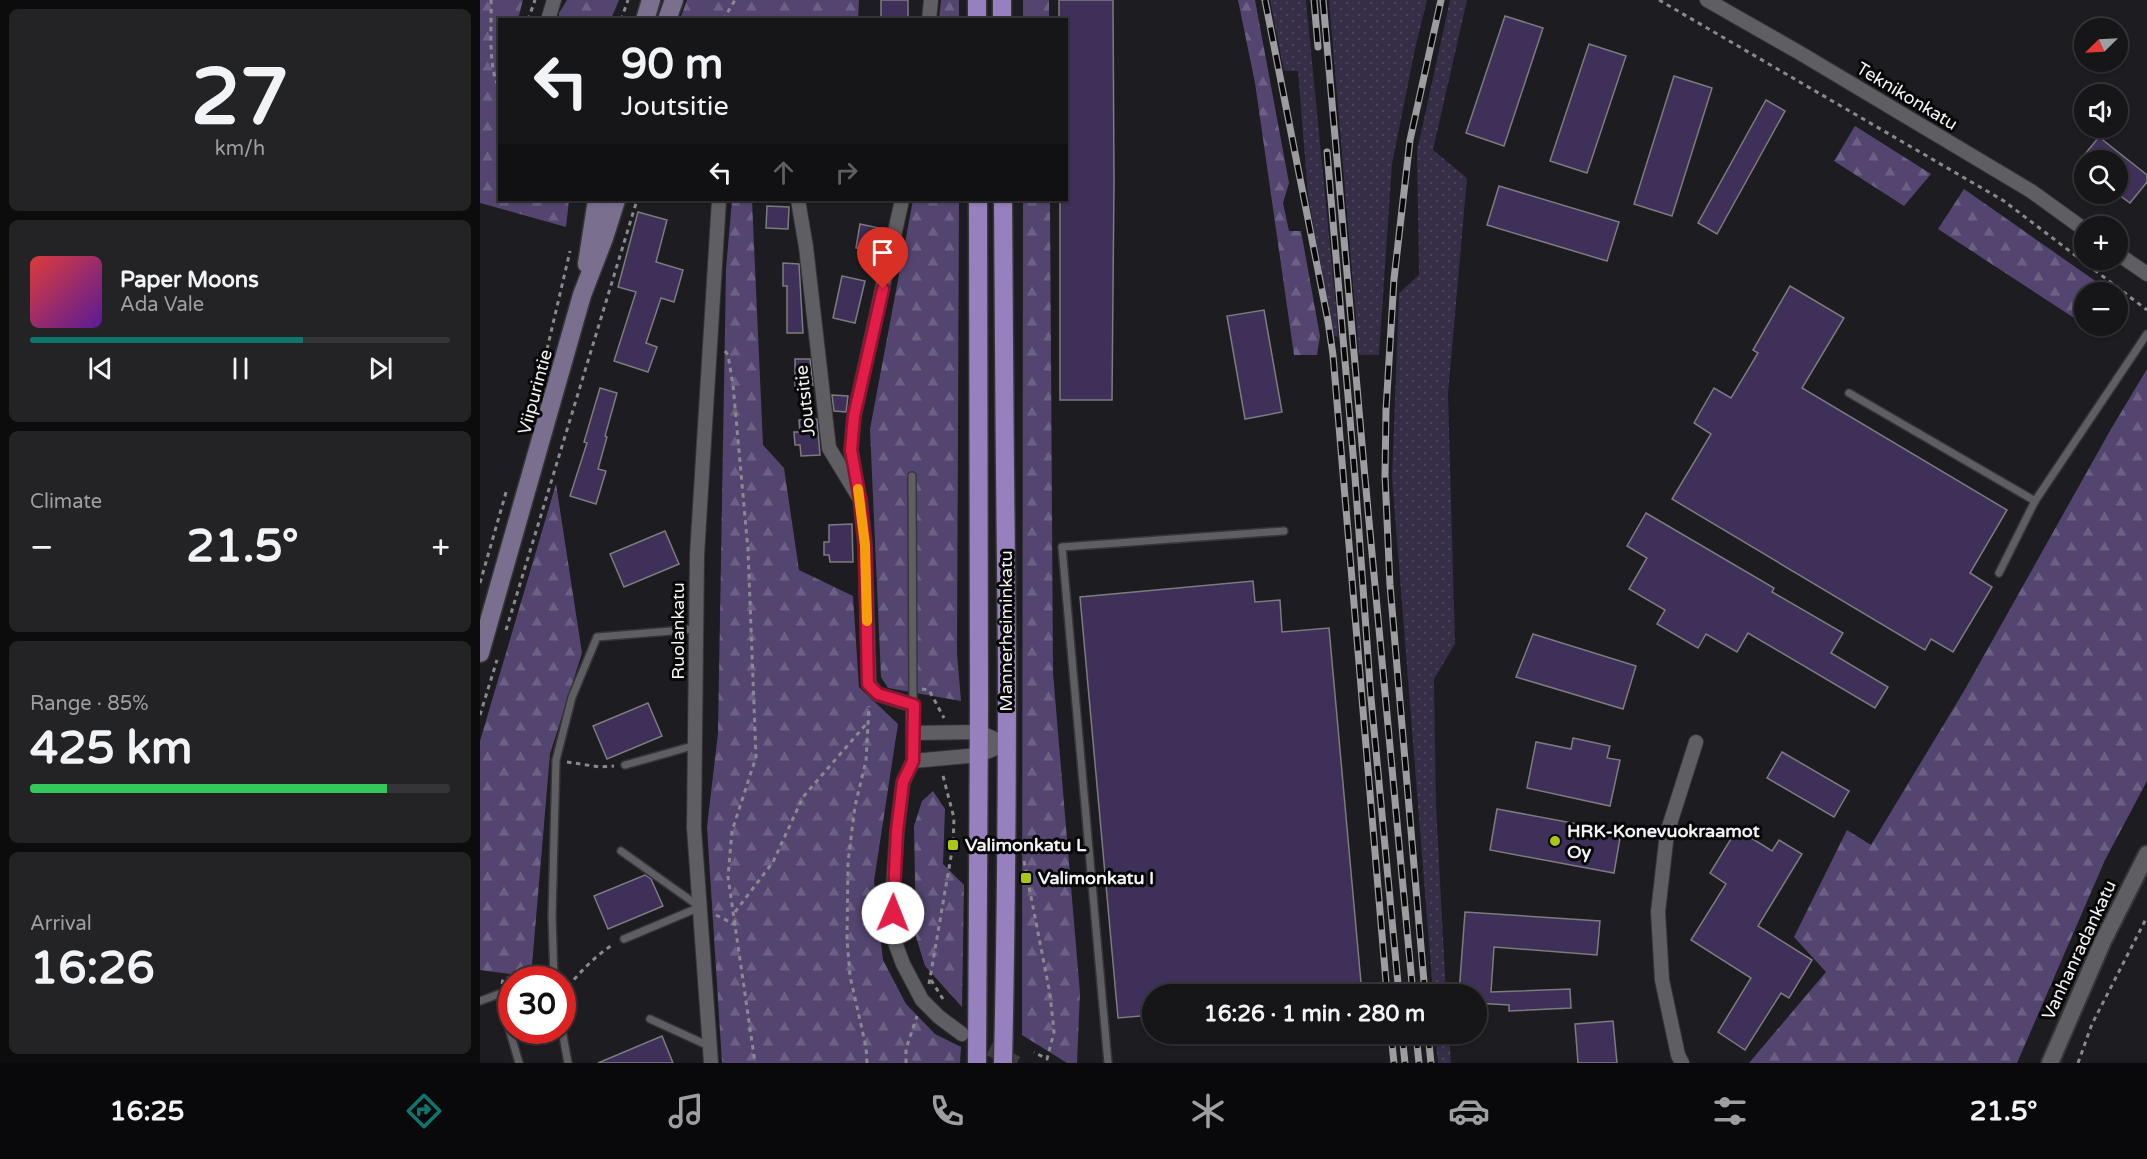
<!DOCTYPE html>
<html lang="en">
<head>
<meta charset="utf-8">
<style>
  body { margin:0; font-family:"Varela Round",sans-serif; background:#232225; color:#f1f3f6; height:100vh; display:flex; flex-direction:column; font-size:22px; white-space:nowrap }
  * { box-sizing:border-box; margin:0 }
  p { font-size:20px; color:#9e9fa2 }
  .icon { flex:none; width:33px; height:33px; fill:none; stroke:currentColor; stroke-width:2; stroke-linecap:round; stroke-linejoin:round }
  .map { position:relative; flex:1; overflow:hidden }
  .sheet { display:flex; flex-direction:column; gap:9px; padding:9px; background:#0c0c0d; width:480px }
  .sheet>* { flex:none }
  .guide { position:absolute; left:18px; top:18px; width:570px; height:183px; border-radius:0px; box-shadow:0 2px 4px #0004,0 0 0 2px #353437; background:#161518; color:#f1f3f6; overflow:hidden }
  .needle { width:39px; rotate:246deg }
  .fabs { position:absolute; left:1594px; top:18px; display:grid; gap:12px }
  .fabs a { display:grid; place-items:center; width:54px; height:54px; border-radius:50%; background:#161518; box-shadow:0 2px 4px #0004,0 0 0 2px #353437; font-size:30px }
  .speed { position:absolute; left:18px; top:966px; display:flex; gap:12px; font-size:30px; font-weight:700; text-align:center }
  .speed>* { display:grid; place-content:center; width:78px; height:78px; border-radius:50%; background:#161518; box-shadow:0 2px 4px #0004,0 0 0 2px #353437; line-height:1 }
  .speed .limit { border:9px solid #d22; background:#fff; color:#111 }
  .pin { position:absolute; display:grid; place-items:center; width:51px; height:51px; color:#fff; margin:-62px -26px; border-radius:50% 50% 50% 0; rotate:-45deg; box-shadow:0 0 6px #0007 }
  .pin .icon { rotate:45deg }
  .me { position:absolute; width:66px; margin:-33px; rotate:1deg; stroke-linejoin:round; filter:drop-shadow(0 0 4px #0008) }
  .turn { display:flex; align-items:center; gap:21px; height:126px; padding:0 24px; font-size:27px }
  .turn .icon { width:78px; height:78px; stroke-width:2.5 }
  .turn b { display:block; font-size:42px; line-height:51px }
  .lanes { display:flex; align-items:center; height:57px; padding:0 24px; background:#0003; justify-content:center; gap:30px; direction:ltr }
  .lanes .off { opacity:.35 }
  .big { font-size:45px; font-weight:700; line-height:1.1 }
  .sheet .tile { flex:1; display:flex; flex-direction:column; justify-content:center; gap:9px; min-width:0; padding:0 21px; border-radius:9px; background:#232225 }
  .sheet .dial { align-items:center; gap:0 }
  .dial b { font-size:78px; line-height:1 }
  .song { display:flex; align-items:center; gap:18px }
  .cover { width:72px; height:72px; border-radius:9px; background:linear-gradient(135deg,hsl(0 70% 55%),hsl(270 70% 35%)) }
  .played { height:6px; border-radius:3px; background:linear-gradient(90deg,#0f766e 65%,#353437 65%) }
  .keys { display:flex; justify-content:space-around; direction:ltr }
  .heat { display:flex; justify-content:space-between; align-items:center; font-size:33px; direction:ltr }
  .charge { height:9px; border-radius:4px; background:linear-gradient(90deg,#34c759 85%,#353437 0) }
  .trip { position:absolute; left:662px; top:984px; width:345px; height:60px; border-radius:30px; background:#161518; box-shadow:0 2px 4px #0004,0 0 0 2px #353437; font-weight:700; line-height:60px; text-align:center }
  .menu { display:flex; height:96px; justify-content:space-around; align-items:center; background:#09080a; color:#9e9fa2 }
  .menu .icon { width:42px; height:42px }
  .menu .active { color:#0f766e }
  .menu b { font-size:27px; color:#f1f3f6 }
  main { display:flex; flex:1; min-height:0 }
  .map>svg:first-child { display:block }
  .grass { fill:url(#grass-dots) }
  .forest { fill:url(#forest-firs) }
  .building { fill:#3f3059; stroke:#7c7b7f; stroke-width:1.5 }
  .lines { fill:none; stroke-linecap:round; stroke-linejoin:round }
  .minor-tunnel { stroke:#3d3c40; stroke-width:14; stroke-dasharray:14 7; stroke-linecap:butt }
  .service-casing { stroke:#363638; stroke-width:10 }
  .minor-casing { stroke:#363638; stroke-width:16 }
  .tertiary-casing { stroke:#363638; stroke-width:20 }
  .secondary-casing { stroke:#363638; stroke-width:21 }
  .primary-casing { stroke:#363638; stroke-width:21 }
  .path { stroke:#8a898d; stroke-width:3; stroke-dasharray:4.5 4.5; stroke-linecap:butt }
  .service { stroke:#5f5e62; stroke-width:7 }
  .minor { stroke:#5f5e62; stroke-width:14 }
  .tertiary { stroke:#5f5e62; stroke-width:16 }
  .secondary { stroke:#7b6f90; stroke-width:18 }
  .primary { stroke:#9680bd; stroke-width:18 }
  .rail-casing { stroke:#9d9ca0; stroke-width:7 }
  .rail { stroke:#070708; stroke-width:4.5; stroke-dasharray:14; stroke-linecap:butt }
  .route-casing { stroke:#92132f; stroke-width:15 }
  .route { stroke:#e11d48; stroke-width:10 }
  .slow { stroke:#f59e0b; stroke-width:10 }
  .poi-dot { fill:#abc615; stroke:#070708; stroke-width:2 }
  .labels { text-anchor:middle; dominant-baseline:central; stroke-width:6; stroke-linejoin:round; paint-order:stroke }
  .street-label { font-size:18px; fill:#f2f1f4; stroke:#070708 }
  .poi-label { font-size:18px; font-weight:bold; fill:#f2f1f4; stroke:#070708; text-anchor:start }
</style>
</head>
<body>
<main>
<section class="sheet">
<div class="tile dial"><b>27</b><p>km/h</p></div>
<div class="tile">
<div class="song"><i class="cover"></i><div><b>Paper Moons</b><p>Ada Vale</p></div></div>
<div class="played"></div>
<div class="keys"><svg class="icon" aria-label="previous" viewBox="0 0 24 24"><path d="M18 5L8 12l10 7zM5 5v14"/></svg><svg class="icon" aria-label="pause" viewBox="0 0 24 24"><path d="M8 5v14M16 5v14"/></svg><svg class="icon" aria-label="next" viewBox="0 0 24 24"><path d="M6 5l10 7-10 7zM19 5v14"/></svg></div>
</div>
<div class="tile"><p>Climate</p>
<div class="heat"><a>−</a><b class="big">21.5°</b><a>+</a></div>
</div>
<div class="tile"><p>Range · 85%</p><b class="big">425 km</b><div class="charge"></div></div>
<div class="tile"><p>Arrival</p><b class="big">16:26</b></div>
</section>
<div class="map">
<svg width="1667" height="1063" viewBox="0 0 1667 1063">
  <defs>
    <pattern id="grass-dots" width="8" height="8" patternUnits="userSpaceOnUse" patternTransform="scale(1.5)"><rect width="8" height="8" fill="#362d47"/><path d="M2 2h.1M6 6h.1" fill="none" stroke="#4a4259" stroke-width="1.8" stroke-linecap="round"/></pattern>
    <pattern id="forest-firs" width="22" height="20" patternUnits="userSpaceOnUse" patternTransform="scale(1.5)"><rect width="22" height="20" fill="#544570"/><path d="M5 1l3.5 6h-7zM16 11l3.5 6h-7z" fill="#6d6085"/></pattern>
  </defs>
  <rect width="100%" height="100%" fill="#1d1c20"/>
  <g class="grass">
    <polygon points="790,0 826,0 859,337 854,336 828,196 818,71 804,71"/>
    <polygon points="849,0 947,0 935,49 912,164 899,355 879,355"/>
    <polygon points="970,0 987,0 953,150 987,178 968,394 975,644 954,679 956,805 966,994 953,994 912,478 919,293 939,275 937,151"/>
    <polygon points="955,1034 969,1034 971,1063 958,1063"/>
  </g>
  <g class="forest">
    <polygon points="0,0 43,0 38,19 20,20 20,200 89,200 86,227 0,203"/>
    <polygon points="87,0 139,0 131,19 79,19 79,13"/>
    <polygon points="207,0 379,0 378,19 200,19"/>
    <polygon points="461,0 479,0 479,19 459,19"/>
    <rect x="543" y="0" width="26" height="19"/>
    <polygon points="758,0 775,0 809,183 803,203 809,231 821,231 840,336 837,355 814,355 775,83"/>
    <polygon points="1375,126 1451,174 1424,206 1354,161"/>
    <polygon points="1484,189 1631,292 1605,292 1605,325 1458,229"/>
    <polygon points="252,200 272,200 283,445 304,468 319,570 373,596 379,687 418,724 394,881 403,960 426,1004 455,1034 481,1047 480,1063 242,1063 227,827 238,733 246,269"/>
    <polygon points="433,200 479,200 477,653 481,701 408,688 401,677 390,429"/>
    <polygon points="543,200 570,200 573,673 600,993 597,1063 587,1063 542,1035"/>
    <polygon points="1667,369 1667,781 1625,860 1537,1063 1269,1063 1346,972 1314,937 1367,830 1391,845 1484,691 1631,429"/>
    <polygon points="76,484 102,653 70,754 51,977 0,970 0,741"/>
    <polygon points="453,791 465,809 463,864 484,885 482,1007 445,966 436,937 434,826 442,801"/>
  </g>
  <g class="building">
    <rect x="401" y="0" width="27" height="20"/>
    <polygon points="579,0 633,0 634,181 632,400 580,400 580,200 586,200 586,20 579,20"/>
    <polygon points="1025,16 1063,28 1024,146 986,133"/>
    <polygon points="1109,44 1146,56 1107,173 1070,161"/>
    <polygon points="1194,76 1232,88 1192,216 1154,204"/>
    <polygon points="1286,100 1305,111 1237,234 1218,223"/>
    <polygon points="1619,137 1667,175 1667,182 1650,203 1638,194 1638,160 1600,160"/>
    <polygon points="1019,186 1139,222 1127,261 1007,225"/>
    <polygon points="287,206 309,207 308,229 286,228"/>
    <polygon points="158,212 187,220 176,262 203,270 194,302 181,298 166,343 177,347 168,372 134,361 156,292 138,287"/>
    <polygon points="380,224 399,228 395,251 376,248"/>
    <polygon points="303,263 319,264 323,333 307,333 307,286 303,286"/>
    <polygon points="362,276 385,281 375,323 353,318"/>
    <polygon points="1310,286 1364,318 1322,388 1527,510 1490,573 1512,587 1473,652 1451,639 1445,650 1192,499 1231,434 1214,423 1234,388 1251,398 1278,353 1273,350"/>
    <polygon points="784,310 802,412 765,419 747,316"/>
    <polygon points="315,359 330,359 333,385 315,386"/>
    <polygon points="120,388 137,393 125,436 127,437 118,469 126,471 116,504 90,496 107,443 104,442"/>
    <polygon points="352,395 368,396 366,412 354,411"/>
    <polygon points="337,419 340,455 321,456 320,445 315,445 314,432 320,432 319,420"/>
    <polygon points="1166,513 1294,588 1292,592 1363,633 1351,653 1408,687 1395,708 1268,633 1257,652 1226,634 1218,648 1177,624 1185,610 1149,589 1167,558 1147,546"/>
    <polygon points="372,524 373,562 350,562 349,555 344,555 344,542 349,542 349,525"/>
    <polygon points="185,531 199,564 144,587 130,554"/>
    <polygon points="773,581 775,602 800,600 802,632 849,628 882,994 672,994 672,1015 638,1018 600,597"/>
    <polygon points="1053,634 1156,666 1143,709 1036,677"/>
    <polygon points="168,703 182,736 127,759 113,726"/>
    <polygon points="1093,738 1130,746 1127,758 1140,760 1130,806 1047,788 1056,742 1091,749"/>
    <polygon points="1302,752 1369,791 1354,817 1287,778"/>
    <polygon points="1017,809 1141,832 1134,873 1010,850"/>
    <polygon points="1257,829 1292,851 1299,840 1322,854 1278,926 1332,960 1309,998 1301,993 1265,1050 1238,1032 1271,978 1211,940 1246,884 1230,873"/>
    <polygon points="165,875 171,879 183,906 128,929 114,896"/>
    <polygon points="985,912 1120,921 1117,955 1014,947 1011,992 1090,989 1091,1008 1029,1011 1029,1005 996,1003 996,994 979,994"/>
    <polygon points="1133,1021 1137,1063 1098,1063 1095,1024"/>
    <polygon points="182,1036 193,1063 118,1063"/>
  </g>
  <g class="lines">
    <polyline class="minor-tunnel" points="491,1039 537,1063"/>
    <g class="service-casing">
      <g id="service">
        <polyline points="1369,393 1555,501"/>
        <polyline points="432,476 433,705"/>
        <polyline points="1519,573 1555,501 1667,334"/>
        <polyline points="145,765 216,745"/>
        <polyline points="141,851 220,907"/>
        <polyline points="144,939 220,907"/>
        <polyline points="74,980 72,916 76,760 92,697 117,637 216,629"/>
        <polyline points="0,1001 19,994 39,1063"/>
        <polyline points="170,1019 229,1046"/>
        <polyline points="82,1030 88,1063"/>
        <polyline points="628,1063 582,547 804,531"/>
      </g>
    </g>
    <g class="minor-casing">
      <g id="minor">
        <polyline points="1227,0 1320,53 1551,191 1605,230"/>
        <polyline points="68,20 74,0"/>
        <polyline points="449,20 451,0"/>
        <polyline points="318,200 326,247 349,448 380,499 385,545 389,684 397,694 433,705 433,761 423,782 417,831 413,889 413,937 423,964 442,1000 459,1017 482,1034"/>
        <polyline points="1638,254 1667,274"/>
        <polyline points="378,491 371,450 374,416 422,200"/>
        <polyline points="433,733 499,732 526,744"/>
        <polyline points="433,761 499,755 526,744"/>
        <polyline points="231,1063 214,828 217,555 239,200"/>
        <polyline points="1202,1063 1198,1055 1182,980 1178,912 1187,833 1216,742"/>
      </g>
    </g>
    <g class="tertiary-casing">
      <polyline id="tertiary" points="1570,1063 1623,941 1667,854"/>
    </g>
    <g class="secondary-casing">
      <g id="secondary">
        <polyline points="165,20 171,0"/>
        <polyline points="187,20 194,0"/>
        <polyline points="107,264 117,200"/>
        <polyline points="0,653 102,295 124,238 136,200"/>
      </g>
    </g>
    <g class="primary-casing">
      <g id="primary">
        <polyline points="497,0 497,20"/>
        <polyline points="522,0 522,20"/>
        <polyline points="497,1063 499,708 498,200"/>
        <path d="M523 1063C526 930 527 796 527 663 526 509 523 354 523 200"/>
      </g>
    </g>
    <g class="path">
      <path d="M11 0C12 24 7 68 20 89"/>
      <polyline points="1179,0 1524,201 1667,310"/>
      <polyline points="48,20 55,0"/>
      <polyline points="141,20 148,0"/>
      <polyline points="243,20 255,0"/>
      <polyline points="245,351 248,355 253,385 268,550 276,757 252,831 248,877 275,1063"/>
      <polyline points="65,358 90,251"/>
      <polyline points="0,583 27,489"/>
      <polyline points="26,630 157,200"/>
      <polyline points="442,689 449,690 464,718"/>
      <polyline points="0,715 17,660"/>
      <polyline points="87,762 120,767 134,766"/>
      <polyline points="544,861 570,994 574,1032 567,1059 554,1052"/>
      <polyline points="255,912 293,862 323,797 388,722"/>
      <polyline points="236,915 256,925"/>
      <polyline points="451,980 463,999"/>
      <polyline points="22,984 23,979 47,974 59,980"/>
      <polyline points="449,984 473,845 474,818 462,772"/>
      <path d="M82 993C98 975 114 956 134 944"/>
      <polyline points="387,1063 386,1047 370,976 367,939 368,862 375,806 386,761 389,706"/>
      <polyline points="426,1063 426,1049 437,1016"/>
      <polyline points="1598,1063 1612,1024 1667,917"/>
    </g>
    <use href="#service" class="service"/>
    <use href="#minor" class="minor"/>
    <use href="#tertiary" class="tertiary"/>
    <use href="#secondary" class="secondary"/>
    <use href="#primary" class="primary"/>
    <g class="rail-casing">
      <g id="rail">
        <polyline points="785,0 848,321 853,355 907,994"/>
        <polyline points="834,0 838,47"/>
        <polyline points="843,0 885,478 933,994"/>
        <polyline points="847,152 875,477 891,698 919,994"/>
        <polyline points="945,994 910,585 905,476 906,410 914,279 930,140 961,0"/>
        <polyline points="911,1034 914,1063"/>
        <polyline points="922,1034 925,1063"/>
        <polyline points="936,1034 939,1063"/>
        <polyline points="948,1034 951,1063"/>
      </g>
    </g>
    <use href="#rail" class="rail"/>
  </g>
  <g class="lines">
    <g class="route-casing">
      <polyline id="route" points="403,289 374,416 371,450 380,499 385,545 388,684 398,694 434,705 433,761 423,782 417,831 413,913"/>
    </g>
    <use href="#route" class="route"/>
    <polyline class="slow" points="378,489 385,545 387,621"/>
  </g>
  <g class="poi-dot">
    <circle cx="1075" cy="841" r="6"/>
    <rect x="467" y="839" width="12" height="12" rx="3"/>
    <rect x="540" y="872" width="12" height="12" rx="3"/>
  </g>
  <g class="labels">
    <g class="street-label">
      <text transform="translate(1427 96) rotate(31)">Teknikonkatu</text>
      <text transform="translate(55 392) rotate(-75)">Viipurintie</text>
      <text transform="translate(325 401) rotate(-96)">Joutsitie</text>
      <text transform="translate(198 631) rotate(-90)">Ruolankatu</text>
      <text transform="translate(526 631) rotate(-90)">Mannerheiminkatu</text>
      <text transform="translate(1599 950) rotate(-65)">Vanhanradankatu</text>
    </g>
    <g class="poi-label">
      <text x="1087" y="831">HRK-Konevuokraamot<tspan x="1087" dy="21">Oy</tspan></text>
      <text x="485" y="845">Valimonkatu L</text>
      <text x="558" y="878">Valimonkatu I</text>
    </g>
  </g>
</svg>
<div class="fabs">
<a><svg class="needle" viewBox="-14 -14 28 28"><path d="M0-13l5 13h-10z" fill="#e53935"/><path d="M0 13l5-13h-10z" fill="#9e9fa2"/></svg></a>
<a><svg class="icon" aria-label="sound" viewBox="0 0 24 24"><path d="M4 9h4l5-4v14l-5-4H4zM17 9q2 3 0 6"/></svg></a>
<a><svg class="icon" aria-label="search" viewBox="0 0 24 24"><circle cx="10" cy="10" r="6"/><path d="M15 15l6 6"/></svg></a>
<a>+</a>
<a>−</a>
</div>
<div class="speed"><div class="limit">30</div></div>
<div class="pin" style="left:403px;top:289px;background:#d93025"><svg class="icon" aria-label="arrive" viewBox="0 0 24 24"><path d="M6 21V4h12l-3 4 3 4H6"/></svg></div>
<svg class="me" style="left:413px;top:913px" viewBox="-20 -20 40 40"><circle r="19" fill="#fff"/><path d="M0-13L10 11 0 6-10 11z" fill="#e11d48"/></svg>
<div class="trip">16:26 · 1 min · 280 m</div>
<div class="guide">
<div class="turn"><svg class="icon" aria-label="left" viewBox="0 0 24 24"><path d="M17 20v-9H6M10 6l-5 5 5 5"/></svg><div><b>90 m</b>Joutsitie</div></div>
<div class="lanes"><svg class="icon" aria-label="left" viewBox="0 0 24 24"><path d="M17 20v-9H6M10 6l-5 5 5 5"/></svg><svg class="icon off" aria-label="ahead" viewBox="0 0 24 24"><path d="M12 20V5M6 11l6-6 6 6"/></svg><svg class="icon off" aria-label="right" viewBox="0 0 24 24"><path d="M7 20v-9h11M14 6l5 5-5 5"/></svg></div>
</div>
</div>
</main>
<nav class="menu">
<b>16:25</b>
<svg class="icon active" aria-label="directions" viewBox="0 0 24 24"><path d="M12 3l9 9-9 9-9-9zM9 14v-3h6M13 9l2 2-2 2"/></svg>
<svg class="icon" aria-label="music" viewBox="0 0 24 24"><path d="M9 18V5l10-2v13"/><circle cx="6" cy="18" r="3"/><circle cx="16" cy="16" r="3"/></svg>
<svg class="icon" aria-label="phone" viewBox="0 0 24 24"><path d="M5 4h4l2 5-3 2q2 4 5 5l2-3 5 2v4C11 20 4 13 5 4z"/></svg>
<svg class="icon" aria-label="climate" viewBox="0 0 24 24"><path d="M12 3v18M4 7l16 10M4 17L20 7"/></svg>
<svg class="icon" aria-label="car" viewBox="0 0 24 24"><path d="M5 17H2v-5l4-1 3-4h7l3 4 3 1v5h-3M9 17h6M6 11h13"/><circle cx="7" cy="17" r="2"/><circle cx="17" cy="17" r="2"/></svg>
<svg class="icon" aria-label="filters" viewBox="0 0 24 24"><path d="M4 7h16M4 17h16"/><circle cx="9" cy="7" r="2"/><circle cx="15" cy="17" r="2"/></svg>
<b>21.5°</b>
</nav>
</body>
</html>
